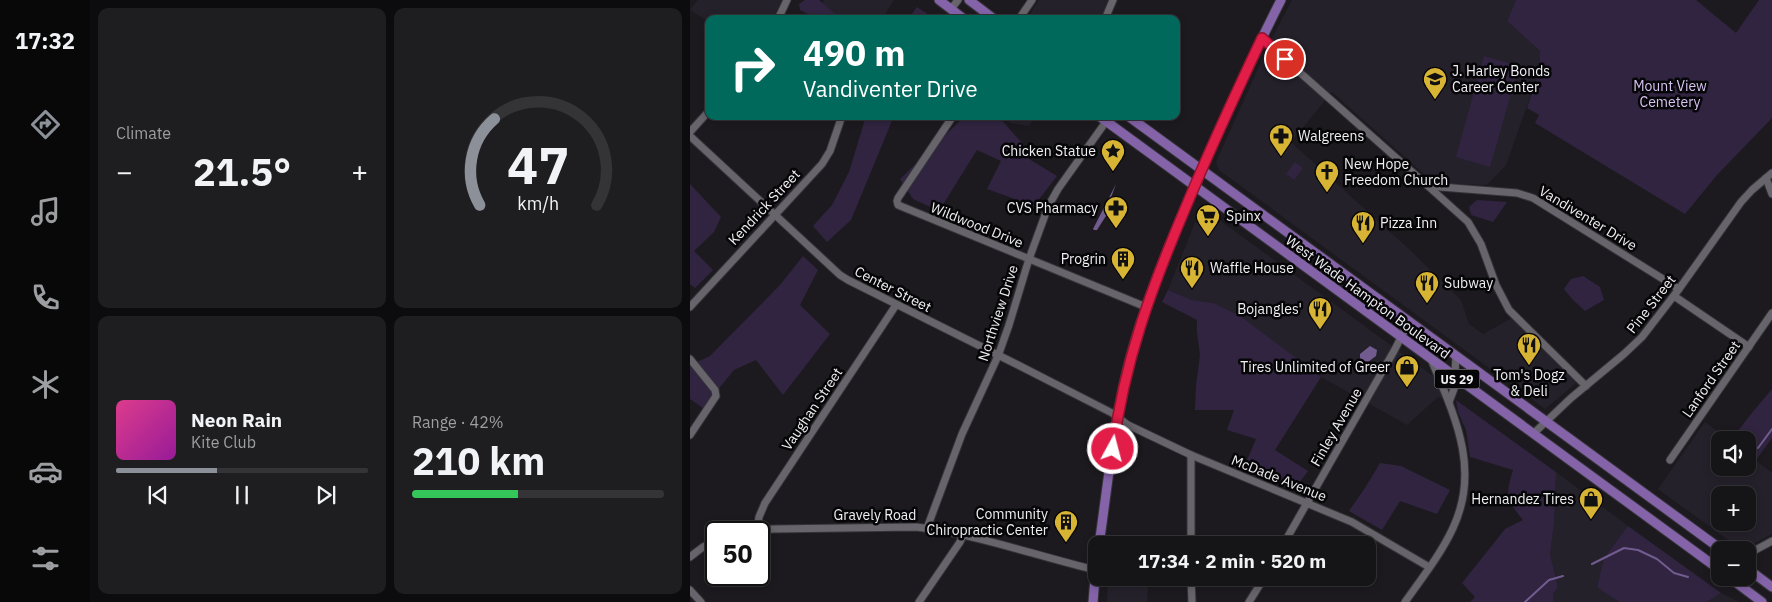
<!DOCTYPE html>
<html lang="en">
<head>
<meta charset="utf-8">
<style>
  body { margin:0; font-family:"IBM Plex Sans",sans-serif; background:#1e1d20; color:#f1f3f6; height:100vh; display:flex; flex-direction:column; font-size:19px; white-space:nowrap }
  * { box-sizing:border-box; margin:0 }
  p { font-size:16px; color:#9d9ea1 }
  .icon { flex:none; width:28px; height:28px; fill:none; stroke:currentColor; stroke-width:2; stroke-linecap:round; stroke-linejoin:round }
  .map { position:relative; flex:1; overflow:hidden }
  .drawer { display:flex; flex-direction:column; gap:8px; padding:8px; background:#0c0b0d; width:600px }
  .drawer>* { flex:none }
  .guide { position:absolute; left:15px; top:15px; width:475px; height:105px; border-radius:10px; box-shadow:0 2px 8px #0003,0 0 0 1px #343336; background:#00695c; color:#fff; overflow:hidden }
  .buttons { position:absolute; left:1021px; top:431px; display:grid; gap:10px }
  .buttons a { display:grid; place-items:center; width:45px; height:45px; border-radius:10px; background:#151417; box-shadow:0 2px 8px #0003,0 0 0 1px #343336; font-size:25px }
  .speed { position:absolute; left:15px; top:521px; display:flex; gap:10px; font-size:25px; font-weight:700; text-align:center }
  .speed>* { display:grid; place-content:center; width:65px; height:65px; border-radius:50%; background:#151417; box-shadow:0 2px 8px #0003,0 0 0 1px #343336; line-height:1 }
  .speed .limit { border:2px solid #111; border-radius:8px; background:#fff; color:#111 }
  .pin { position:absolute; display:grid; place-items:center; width:42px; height:42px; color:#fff; margin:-21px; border:2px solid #fff; border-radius:50%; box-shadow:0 1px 5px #0007 }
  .me { position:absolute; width:55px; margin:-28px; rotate:7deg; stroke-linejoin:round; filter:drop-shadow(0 0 4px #0008) }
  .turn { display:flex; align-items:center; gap:18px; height:105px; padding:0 15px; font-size:22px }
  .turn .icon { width:65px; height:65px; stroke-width:2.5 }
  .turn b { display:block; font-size:35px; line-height:42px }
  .big { font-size:38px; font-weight:800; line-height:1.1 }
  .drawer .card { flex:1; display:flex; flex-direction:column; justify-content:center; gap:8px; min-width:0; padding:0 18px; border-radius:10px; background:#1e1d20 }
  .drawer .dial { align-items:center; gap:0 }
  .dial svg { height:130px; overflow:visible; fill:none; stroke:#343336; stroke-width:7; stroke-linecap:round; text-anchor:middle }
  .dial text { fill:#f1f3f6; stroke:none }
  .song { display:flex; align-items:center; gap:15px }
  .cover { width:60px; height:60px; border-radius:8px; background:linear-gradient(135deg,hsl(330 70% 55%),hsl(300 70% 35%)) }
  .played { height:5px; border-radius:2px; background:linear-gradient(90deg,#8c9099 40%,#343336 40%) }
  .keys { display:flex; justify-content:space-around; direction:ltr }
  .heat { display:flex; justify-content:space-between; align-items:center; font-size:28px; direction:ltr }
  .charge { height:8px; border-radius:4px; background:linear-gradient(90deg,#34c759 42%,#343336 0) }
  .drawer .tiles { flex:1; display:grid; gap:8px; grid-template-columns:repeat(2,1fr) }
  .trip { position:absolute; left:398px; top:536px; width:288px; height:50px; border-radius:10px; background:#151417; box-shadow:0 2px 8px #0003,0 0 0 1px #343336; font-weight:800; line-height:50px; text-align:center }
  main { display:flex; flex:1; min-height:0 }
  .menu { display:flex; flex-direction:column; width:90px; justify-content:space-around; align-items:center; background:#080809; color:#9d9ea1 }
  .menu .icon { width:35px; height:35px }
  .menu .current { color:#8c9099 }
  .menu b { font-size:22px; color:#f1f3f6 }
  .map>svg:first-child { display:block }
  .built { fill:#25212b; fill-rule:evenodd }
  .green { fill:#302440 }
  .water { fill:#725c8f }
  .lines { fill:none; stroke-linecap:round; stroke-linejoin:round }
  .stream { stroke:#725c8f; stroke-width:2 }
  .minor-casing { stroke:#353438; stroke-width:9 }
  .major-casing { stroke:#353438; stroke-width:11 }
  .minor { stroke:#67656b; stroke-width:7 }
  .major { stroke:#8463a9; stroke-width:9 }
  .route-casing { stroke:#92132f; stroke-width:12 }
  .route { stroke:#e11d48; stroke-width:9 }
  .labels { text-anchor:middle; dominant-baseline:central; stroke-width:5; stroke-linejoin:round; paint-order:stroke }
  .shield { fill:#060507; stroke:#aaa9ac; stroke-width:1 }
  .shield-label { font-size:12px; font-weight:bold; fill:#f0eff3 }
  .poi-label { font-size:14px; fill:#f0eff3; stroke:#060507; text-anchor:start }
  .park-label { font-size:14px; fill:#d7c4f3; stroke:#060507 }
  .street-label { font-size:14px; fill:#f0eff3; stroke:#060507 }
</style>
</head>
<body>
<main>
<nav class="menu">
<b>17:32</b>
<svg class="icon current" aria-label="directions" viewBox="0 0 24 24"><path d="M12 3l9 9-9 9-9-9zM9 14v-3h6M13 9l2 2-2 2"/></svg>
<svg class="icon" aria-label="music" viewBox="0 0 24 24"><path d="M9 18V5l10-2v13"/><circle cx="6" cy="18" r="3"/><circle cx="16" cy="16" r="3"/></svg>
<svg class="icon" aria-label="phone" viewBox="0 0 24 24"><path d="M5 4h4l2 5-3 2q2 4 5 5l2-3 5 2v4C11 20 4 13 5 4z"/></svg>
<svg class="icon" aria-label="climate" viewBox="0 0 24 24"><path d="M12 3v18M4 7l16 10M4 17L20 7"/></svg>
<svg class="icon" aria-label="car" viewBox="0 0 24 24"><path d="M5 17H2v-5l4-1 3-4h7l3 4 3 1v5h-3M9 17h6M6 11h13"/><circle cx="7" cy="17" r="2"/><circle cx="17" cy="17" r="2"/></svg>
<svg class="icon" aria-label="filters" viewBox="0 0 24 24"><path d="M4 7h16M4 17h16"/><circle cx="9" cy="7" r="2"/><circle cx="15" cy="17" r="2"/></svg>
</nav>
<section class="drawer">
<div class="tiles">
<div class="card"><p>Climate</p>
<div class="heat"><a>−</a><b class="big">21.5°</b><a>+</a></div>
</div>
<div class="card dial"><svg viewBox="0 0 100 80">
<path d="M14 69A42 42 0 1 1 86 69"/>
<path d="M14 69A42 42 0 0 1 23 16" stroke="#8c9099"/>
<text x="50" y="56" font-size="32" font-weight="700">47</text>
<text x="50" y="72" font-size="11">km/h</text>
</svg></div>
<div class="card">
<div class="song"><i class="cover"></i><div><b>Neon Rain</b><p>Kite Club</p></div></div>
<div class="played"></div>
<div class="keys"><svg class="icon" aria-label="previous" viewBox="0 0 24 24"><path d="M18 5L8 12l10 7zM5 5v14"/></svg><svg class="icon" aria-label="pause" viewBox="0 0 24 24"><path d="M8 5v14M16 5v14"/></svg><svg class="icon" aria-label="next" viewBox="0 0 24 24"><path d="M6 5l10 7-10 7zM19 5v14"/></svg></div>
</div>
<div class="card"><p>Range · 42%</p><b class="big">210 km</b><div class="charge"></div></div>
</div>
</section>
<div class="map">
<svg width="1082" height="602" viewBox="0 0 1082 602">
  <rect width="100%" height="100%" fill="#1c1a1f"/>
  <g class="built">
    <polygon points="8,0 92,0 83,19 19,19 19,22 0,10"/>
    <polygon points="134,0 204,0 192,19 151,19 132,3"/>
    <polygon points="349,0 418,0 410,19 337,19"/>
    <polygon points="602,0 826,0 817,21 850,51 849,72 816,165 797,185 744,183 642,92 601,142 721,251 771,300 779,324 793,334 822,318 886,383 855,409 529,170 526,162 582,38"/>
    <polygon points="314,116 346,116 339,126 320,123"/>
    <polygon points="513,208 743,376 766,400 748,397 717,425 631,377 523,303 502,300 478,290 510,210"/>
    <path d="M1015 422 1039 440H1030V468H1058V454L1082 473V534L1052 550 968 489ZM1030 495H1058V522H1030Z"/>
    <polygon points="866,472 938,526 914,558 907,586 929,602 864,602 863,594 868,587 860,554 864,525"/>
    <polygon points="418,578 450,578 450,585 458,587 457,602 417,602"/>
    <polygon points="1031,593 1049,602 1017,602"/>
  </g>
  <g class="green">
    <polygon points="115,0 129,0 151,19 128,19 110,10 109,4"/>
    <polygon points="826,0 1006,0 1046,33 1069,0 1082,0 1082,118 1027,175 995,214 845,123 849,115 837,108 849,72 850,51 817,21"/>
    <polygon points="227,7 239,15 237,19 218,19"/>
    <polygon points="794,56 829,66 800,167 766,157"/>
    <polygon points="176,116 204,116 161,220 137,242 123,226 142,205 159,172"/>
    <polygon points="275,116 308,116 332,143 339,159 367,176 344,206 297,189 311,161 287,150 249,211 223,199 210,179"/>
    <polygon points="605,162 613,168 604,180 596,174"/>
    <polygon points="0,184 31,217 24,232 4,251 23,270 5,288 0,284"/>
    <polygon points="787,200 817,202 803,222 781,215 779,207"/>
    <polygon points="113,256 128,270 110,305 140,334 93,395 66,360 44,370 13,408 0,399 0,365 20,356 90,285"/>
    <polygon points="893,276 910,287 914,300 895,311 882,299 874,289 881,279"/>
    <polygon points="478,290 502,300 523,303 550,316 631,377 585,450 618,471 604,490 553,469 566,439 537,430 544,410 505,410 506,385 510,355 507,332 507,320 472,302"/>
    <polygon points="1082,389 1082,438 1066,460 1058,454 1058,440 1041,440 1061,414"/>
    <path d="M766 400 866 472 864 525 860 554 868 587 863 594 864 602H780L785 597 772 583 815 529 833 520C816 499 815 496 823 470L780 457 776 430 768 412Z"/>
    <polygon points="690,463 711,466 760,490 747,514 710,501 692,530 659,511 675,488"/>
    <polygon points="938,526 1031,593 1017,602 929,602 907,587 914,558"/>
  </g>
  <g class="water">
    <polygon points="426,184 419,203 421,208 407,230 404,230 403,229"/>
    <polygon points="680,346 687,350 686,356 678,362 672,361 670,358 670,354"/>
  </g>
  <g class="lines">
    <g class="stream">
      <polyline points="1068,448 1082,429"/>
      <polyline points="902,564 934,548 948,550 967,559 984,573 998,577"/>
      <polyline points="835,602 859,580 873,576"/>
    </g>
    <g class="minor-casing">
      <g id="minor">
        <polyline points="261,9 268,0"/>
        <polyline points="88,19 97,0"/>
        <polyline points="329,19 342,0"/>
        <polyline points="415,19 423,0"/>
        <polyline points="571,38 738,186 827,193 843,198 989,289"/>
        <polyline points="263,116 208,198 207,201 208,205 456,307"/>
        <polyline points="0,132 19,111"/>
        <polyline points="0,136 150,275 158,280 330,366 422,413 438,425 501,455 662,522 739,567"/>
        <polyline points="1076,178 1082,194"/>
        <polyline points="738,186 778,222 791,244 806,285 819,310 896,386"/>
        <polyline points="984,296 1059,347"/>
        <polyline points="0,307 132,164 140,151 152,116"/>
        <polyline points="0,359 25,390 26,396 0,435"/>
        <polyline points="759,402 764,389 766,356"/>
        <polyline points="843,434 881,398 934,354 952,337 989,289 1051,202 1062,190 1082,173"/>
        <polyline points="501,455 501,545"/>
        <polyline points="980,460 1082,313"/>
        <polyline points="237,528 272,434 308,356 319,325 339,259 358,207 368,189 420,116"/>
        <polyline points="67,530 69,517 75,503 206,305"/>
        <path d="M49 532 83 529 226 527C287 534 346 556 406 570"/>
        <polyline points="593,545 704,351 719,322"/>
        <polyline points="1058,554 1082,541"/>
        <polyline points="0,557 13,547 26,540"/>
        <polyline points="501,578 502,602"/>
        <polyline points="0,590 11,602"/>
        <polyline points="229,602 270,542 273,535"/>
        <polyline points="559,602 574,578"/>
        <path d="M715 602C732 578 751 554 763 528 791 468 764 415 741 359"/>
      </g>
    </g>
    <g class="major-casing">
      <g id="major">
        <polyline points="249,0 274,19"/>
        <polyline points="279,0 304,19"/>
        <polyline points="409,116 1030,570"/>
        <polyline points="438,116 1032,550"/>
        <path d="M409 545C418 483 424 419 440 359 454 306 475 256 496 206 526 136 557 67 591 0"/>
        <polyline points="1058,569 1082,587"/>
        <polyline points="1040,578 1072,602"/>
        <polyline points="403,602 406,566"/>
      </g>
    </g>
    <use href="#minor" class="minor"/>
    <use href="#major" class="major"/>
  </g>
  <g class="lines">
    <g class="route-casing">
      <path id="route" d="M423 449C434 362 461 289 495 209 519 151 545 95 572 38L595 59"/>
    </g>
    <use href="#route" class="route"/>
  </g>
  <defs>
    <g id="school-pin" transform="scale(1.25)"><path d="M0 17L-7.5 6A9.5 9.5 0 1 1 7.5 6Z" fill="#d7b434" stroke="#060507"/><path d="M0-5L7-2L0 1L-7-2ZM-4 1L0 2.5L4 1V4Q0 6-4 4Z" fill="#111"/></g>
    <g id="pharmacy-pin" transform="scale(1.25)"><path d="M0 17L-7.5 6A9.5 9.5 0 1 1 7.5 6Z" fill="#d7b434" stroke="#060507"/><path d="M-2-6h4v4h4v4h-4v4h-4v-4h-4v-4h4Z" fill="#111"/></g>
    <g id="sight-pin" transform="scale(1.25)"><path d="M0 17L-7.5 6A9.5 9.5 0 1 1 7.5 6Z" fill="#d7b434" stroke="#060507"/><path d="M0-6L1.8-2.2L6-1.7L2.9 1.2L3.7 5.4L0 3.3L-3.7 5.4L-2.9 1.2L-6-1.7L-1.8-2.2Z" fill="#111"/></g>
    <g id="church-pin" transform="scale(1.25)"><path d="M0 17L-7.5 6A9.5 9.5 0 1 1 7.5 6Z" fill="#d7b434" stroke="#060507"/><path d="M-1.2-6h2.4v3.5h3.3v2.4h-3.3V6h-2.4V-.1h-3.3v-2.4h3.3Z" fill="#111"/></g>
    <g id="supermarket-pin" transform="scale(1.25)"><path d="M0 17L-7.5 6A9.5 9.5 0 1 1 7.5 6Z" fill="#d7b434" stroke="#060507"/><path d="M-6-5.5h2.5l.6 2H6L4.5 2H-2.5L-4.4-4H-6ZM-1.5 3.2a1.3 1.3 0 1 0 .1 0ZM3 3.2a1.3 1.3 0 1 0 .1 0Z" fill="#111"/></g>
    <g id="restaurant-pin" transform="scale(1.25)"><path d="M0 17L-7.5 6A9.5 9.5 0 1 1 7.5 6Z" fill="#d7b434" stroke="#060507"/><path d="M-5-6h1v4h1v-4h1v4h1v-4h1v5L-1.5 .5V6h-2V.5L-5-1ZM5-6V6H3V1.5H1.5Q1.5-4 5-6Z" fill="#111"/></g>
    <g id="building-pin" transform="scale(1.25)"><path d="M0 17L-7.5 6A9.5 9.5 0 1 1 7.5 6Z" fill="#d7b434" stroke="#060507"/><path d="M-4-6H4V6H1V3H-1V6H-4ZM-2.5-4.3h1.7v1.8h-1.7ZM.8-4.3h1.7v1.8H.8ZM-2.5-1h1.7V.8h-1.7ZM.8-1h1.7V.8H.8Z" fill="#111"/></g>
    <g id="shop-pin" transform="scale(1.25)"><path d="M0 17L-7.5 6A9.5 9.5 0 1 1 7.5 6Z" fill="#d7b434" stroke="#060507"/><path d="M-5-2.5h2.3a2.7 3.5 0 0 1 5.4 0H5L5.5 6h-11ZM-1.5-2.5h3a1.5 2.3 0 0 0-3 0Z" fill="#111"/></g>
  </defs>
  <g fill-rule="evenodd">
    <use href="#school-pin" x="745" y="79"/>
    <use href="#pharmacy-pin" x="591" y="136"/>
    <use href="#sight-pin" x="423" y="151"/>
    <use href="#church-pin" x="637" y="172"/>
    <use href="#pharmacy-pin" x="426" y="208"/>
    <use href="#supermarket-pin" x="518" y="216"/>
    <use href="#restaurant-pin" x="673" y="223"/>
    <use href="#building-pin" x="433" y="259"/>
    <use href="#restaurant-pin" x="502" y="268"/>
    <use href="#restaurant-pin" x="737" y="283"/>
    <use href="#restaurant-pin" x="630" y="309"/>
    <use href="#restaurant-pin" x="839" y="345"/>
    <use href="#shop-pin" x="717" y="367"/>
    <use href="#shop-pin" x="901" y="499"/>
    <use href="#building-pin" x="376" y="522"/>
  </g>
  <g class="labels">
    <rect class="shield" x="744.5" y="369.5" width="45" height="19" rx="4"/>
    <g class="shield-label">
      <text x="767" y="379">US 29</text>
    </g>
    <g class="poi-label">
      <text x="762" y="71">J. Harley Bonds<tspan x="762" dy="16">Career Center</tspan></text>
      <text x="608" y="136">Walgreens</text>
      <text x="406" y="151" text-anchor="end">Chicken Statue</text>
      <text x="654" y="164">New Hope<tspan x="654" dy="16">Freedom Church</tspan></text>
      <text x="408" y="208" text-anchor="end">CVS Pharmacy</text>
      <text x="536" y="216">Spinx</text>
      <text x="690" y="223">Pizza Inn</text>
      <text x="416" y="259" text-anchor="end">Progrin</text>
      <text x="520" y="268">Waffle House</text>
      <text x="754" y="283">Subway</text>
      <text x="612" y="309" text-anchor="end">Bojangles'</text>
      <text x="700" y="367" text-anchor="end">Tires Unlimited of Greer</text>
      <text x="839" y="375" text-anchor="middle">Tom's Dogz<tspan x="839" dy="16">&amp; Deli</tspan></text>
      <text x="884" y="499" text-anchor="end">Hernandez Tires</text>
      <text x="358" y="514" text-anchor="end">Community<tspan x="358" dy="16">Chiropractic Center</tspan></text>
    </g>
    <g class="park-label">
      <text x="980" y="86">Mount View<tspan x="980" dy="16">Cemetery</tspan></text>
    </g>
    <g class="street-label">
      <text transform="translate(74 207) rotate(-47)">Kendrick Street</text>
      <text transform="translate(898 218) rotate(31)">Vandiventer Drive</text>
      <text transform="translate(287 225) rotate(22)">Wildwood Drive</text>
      <text transform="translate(203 289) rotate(27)">Center Street</text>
      <text transform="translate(678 297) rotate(36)">West Wade Hampton Boulevard</text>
      <text transform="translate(961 304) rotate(-52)">Pine Street</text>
      <text transform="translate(308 313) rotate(-72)">Northview Drive</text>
      <text transform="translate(1021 379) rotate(-55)">Lanford Street</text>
      <text transform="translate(122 409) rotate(-56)">Vaughan Street</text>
      <text transform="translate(646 427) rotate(-60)">Finley Avenue</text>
      <text transform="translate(589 478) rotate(22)">McDade Avenue</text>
      <text x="185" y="515">Gravely Road</text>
    </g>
  </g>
</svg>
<div class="buttons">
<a><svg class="icon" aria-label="sound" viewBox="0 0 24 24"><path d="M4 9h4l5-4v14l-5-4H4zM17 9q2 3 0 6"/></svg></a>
<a>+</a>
<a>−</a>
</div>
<div class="speed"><div class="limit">50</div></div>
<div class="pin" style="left:595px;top:59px;background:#d93025"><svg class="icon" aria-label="arrive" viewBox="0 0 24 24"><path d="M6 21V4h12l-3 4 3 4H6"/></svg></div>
<svg class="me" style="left:423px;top:449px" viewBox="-20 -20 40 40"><circle r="17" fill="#e11d48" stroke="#fff" stroke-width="3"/><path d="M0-11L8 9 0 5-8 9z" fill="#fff"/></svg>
<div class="trip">17:34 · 2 min · 520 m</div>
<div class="guide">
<div class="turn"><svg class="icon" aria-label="right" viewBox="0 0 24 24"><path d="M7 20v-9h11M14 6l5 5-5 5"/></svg><div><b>490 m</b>Vandiventer Drive</div></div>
</div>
</div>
</main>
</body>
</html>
